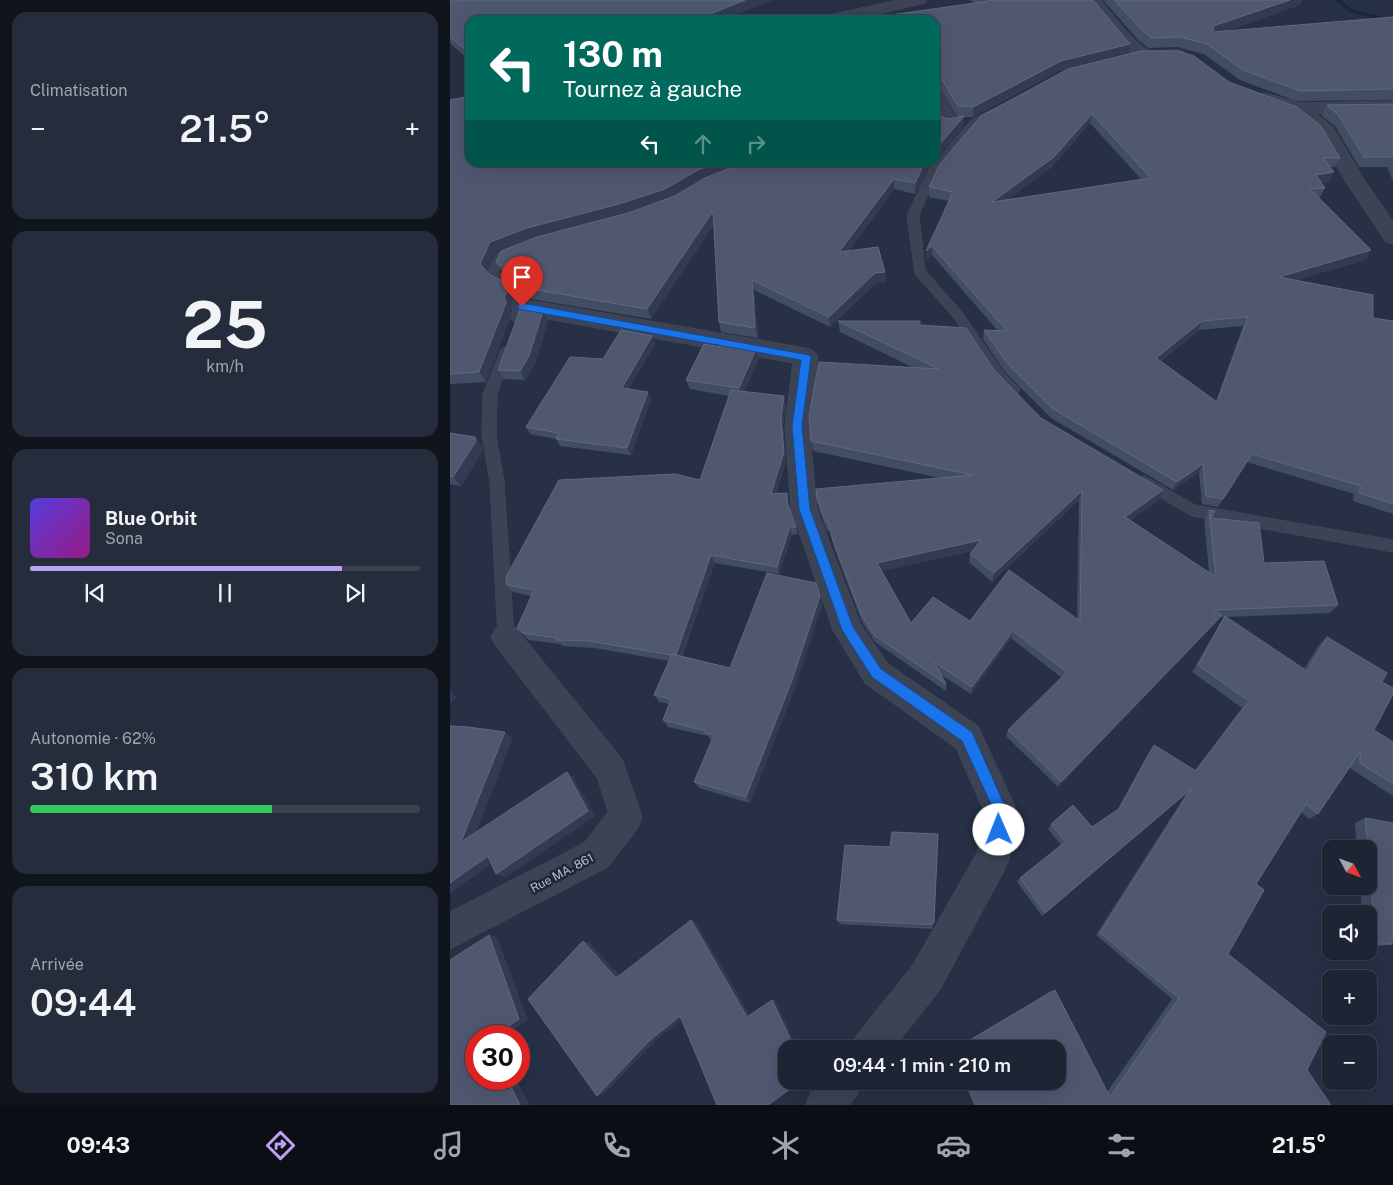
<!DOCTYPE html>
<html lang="fr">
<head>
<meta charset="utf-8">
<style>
  body { margin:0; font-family:"Public Sans",sans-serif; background:#252c3c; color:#f1f3f6; height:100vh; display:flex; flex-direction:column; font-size:19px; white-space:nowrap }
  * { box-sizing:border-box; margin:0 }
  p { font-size:16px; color:#a0a4ac }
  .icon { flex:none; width:28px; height:28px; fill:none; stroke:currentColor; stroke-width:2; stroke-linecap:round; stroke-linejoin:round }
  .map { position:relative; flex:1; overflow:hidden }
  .sheet { display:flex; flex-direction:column; gap:12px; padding:12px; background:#10141d; width:450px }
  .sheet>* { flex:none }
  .top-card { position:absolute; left:15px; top:15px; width:475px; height:152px; border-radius:15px; box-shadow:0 5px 20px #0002,0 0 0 1px #3b414f; background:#00695c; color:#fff; overflow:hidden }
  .needle { width:32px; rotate:131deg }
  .fabs { position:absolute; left:872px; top:840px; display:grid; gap:10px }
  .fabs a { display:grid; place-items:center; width:55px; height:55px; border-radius:10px; background:#1d2434; box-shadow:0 5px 20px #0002,0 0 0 1px #3b414f; font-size:25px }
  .speed { position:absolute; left:15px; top:1025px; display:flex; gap:10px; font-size:25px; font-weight:700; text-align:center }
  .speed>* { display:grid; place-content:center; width:65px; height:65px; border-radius:50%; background:#1d2434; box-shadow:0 5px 20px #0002,0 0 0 1px #3b414f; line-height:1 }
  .speed .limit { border:8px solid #d22; background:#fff; color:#111 }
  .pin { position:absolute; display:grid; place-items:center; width:42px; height:42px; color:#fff; margin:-51px -21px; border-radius:50% 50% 50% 0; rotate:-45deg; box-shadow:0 0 5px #0007 }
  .pin .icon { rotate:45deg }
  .me { position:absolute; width:55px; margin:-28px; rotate:359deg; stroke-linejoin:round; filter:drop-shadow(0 0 4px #0008) }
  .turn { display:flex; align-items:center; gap:18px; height:105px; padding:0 15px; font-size:22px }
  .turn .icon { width:65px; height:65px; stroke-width:2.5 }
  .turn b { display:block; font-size:35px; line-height:42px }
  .lanes { display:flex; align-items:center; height:48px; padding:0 15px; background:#0003; justify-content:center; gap:25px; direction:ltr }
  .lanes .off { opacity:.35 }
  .big { font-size:38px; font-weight:600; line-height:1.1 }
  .sheet .tile { flex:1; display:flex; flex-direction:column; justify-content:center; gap:8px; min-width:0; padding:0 18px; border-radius:15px; background:#252c3c }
  .sheet .dial { align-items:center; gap:0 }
  .dial b { font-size:65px; line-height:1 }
  .song { display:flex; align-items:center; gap:15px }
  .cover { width:60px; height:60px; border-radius:8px; background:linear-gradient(135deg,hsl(250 70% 55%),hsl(310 70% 35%)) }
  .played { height:5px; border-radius:2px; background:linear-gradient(90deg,#bca0f2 80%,#3b414f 80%) }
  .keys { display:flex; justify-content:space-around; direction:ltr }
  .heat { display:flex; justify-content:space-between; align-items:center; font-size:28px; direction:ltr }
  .charge { height:8px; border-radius:4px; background:linear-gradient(90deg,#34c759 62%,#3b414f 0) }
  .trip { position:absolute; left:328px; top:1040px; width:288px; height:50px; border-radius:15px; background:#1d2434; box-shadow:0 5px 20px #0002,0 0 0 1px #3b414f; font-weight:600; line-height:50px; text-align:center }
  .menu { display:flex; height:80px; justify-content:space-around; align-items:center; background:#0c0e15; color:#a0a4ac }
  .menu .icon { width:35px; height:35px }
  .menu .current { color:#bca0f2 }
  .menu b { font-size:22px; color:#f1f3f6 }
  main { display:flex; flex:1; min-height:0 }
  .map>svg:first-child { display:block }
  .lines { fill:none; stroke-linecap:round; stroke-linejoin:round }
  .stream { fill:#192544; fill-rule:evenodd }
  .service-casing { stroke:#454c5e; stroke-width:1 }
  .minor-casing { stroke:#454c5e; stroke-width:1 }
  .service { fill:#3b4354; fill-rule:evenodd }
  .minor { fill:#3b4354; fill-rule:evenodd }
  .wall { fill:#424c63; fill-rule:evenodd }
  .shaded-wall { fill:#323b52 }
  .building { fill:#4f586f; stroke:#5f687e; fill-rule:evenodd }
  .route { fill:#1a73e8; stroke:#114b97 }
  .labels { text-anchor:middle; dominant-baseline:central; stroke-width:5; stroke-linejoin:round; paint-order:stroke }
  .street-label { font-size:12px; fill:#b9bfce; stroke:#20273a }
</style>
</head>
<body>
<main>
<section class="sheet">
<div class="tile"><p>Climatisation</p>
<div class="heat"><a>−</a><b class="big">21.5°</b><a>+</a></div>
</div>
<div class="tile dial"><b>25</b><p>km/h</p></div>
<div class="tile">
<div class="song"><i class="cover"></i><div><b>Blue Orbit</b><p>Sona</p></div></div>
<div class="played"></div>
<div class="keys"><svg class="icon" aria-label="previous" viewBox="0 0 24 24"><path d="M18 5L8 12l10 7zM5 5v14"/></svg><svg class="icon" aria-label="pause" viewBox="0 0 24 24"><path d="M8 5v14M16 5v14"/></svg><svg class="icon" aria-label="next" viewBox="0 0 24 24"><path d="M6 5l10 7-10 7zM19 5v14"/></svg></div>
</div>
<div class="tile"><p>Autonomie · 62%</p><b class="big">310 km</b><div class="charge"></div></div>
<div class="tile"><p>Arrivée</p><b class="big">09:44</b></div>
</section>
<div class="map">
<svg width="943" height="1105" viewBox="0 0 943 1105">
  <rect width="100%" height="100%" fill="#273045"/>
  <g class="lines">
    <polygon class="stream" points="884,0 891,0 903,10 943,19 943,23 899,12"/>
    <g class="service-casing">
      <g id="service">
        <polygon points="544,109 548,110 548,114 529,124 488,172 469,215 475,270 512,312 554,373 570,389 568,393 558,393 544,379 504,318 465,274 457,215 479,169 521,120"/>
        <polygon points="62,249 68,253 66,256 55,260 49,272 53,277 78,288 80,291 73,319 67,323 61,319 67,293 45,283 37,273 46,254"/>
        <polygon points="56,347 61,349 62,352 47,394 46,435 54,482 64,637 62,642 56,644 50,642 48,637 40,482 32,435 33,394 50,352 51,349"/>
        <polygon points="695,476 745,505 943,540 943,552 742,516 690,486 688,482 690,478"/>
      </g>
    </g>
    <g class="minor-casing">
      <g id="minor">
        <polygon points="448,0 477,0 475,3 403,20 374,20 376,16"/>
        <path d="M634 0H651C661 12 684 43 697 49 706 53 721 48 732 50L735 54 732 58 726 59H688L676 50Z"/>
        <path d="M485 92 491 93 494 97 508 122 506 126 499 128 492 126C484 114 485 105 485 92Z"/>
        <polygon points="815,93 850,103 943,101 943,113 867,114 883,127 915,181 943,221 943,244 936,242 896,182 868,134 842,113 809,102 806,98 809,94"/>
        <polygon points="72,299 356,348 364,351 368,357 359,426 367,509 410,623 437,663 528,726 569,815 559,859 554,871 489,991 443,1049 400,1049 406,1036 463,965 527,853 536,816 506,748 415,683 383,630 341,509 335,426 343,363 64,313 61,307 64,301"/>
        <polygon points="56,624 66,628 172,759 192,816 188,828 158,867 0,949 0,912 134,843 158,812 148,779 46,646 41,637 46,628"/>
        <polygon points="369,1081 412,1081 407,1095 399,1105 356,1105 361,1091"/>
      </g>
    </g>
    <use href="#service" class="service"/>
    <use href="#minor" class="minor"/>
  </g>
  <g class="wall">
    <polygon points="0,0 322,0 273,20 20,20 20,61 0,43"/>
    <polygon points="520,0 643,0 680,44 678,54 609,71 523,117 514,117 513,127 485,160 485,115 499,119 511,117 507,117 492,92 485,91 485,20 527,3 520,1"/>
    <polygon points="653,0 852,0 850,5 776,31 943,17 943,100 846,101 790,80 754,54 727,47 699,48 689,41"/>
    <path d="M779 82 890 158 885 167H880V182L871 183 875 188 870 197 868 198 916 260 846 280 923 318 943 321V514L903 501 904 494 797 462 768 507 752 504 749 472 723 490 601 418 555 372 533 339 534 330 548 331 482 255 476 260 499 201 479 197V187L531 116ZM640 123 691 179 557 200 602 167ZM793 326 766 401 711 361 749 330Z"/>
    <path d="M15 97 20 162 477 170 465 194 444 189 399 251 435 272 436 282 425 284 380 327 304 290 308 338 271 332 269 322 264 224 201 319 81 299 75 288V285L54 275 46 262 203 204 172 214 83 238 45 252 37 271 66 294 65 299 59 306 62 313 36 382 0 384V100ZM254 179 225 196 221 198 248 181Z"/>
    <polygon points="943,104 943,181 937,167 909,167 885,126 872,116 877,105"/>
    <polygon points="93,311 98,321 85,365 75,380 54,379 48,370"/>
    <path d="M388 321 470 325 544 370 591 418 709 500 680 520 759 572 754 519 759 510 765 511 761 518 814 563 888 605 880 613 776 617 854 669 869 645 877 637 932 682 924 730 943 742V796L901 769 900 766 868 814 859 819 851 812 806 884 778 954 881 1105H525L514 1081H606V1049H504L601 991 605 990 657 1092 722 999 646 935 736 794 592 916 567 882 570 878 611 845 598 829 601 824 642 827 667 810 699 752 704 745 745 770 792 708 742 672 769 625 774 617H770L766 623 608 787 556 736 558 730 612 678 561 638 521 694 490 674 496 684V691L425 642 412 622 385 550 380 531H377L369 509 367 499 490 478 363 451 361 441 464 368 390 332ZM629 500 627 619 520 621 461 623 432 571 522 551 520 554 519 562 542 582Z"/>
    <polygon points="202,336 205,344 178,389 201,399 181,455 110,446 106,439 80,434 76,427 153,359"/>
    <polygon points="309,359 294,392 336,405 333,426 336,461 326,494 337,493 339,507 348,534 342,535 329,574 265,563 232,656 280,668 370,596 372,605 344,690 300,803 249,788 244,782 262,740 260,740 258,736 218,727 213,720 219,704 209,702 204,695 219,661 145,648 112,646 111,644 78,640 72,633 81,596 63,592 57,585 250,480 279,396 240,389 236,380"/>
    <polygon points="0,433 32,446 33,450 11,486 0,484"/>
    <polygon points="915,818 942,944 930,946 919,947 919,914 912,914 910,886 919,886 919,849 907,849 905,823"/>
    <polygon points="387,920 483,926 482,929 390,924"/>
  </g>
  <g class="shaded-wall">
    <polygon points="295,0 322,0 273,20 245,20"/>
    <polygon points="840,0 852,0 850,5 760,37 763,26"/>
    <polygon points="680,44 678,54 609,71 523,117 523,107 611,61"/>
    <polygon points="642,114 640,123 602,167 541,212 542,202"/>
    <polygon points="514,116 513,127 485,160 485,150"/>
    <polygon points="267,162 297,162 248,181 218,199 172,214 83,238 45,252 36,274 30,264 40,242 77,228 246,171"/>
    <polygon points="475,162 483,162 477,170 465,194 465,183"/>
    <polygon points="884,172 880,182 862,184 866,175"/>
    <polygon points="444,179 444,189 390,263 389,252"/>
    <polygon points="263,211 266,221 201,319 197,309"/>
    <polygon points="482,246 482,255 476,260 476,251"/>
    <polygon points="921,250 916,260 825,286 829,277"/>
    <polygon points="435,272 436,282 425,284 380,327 379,317 425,273"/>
    <polygon points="302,280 304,290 308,338 305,328"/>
    <polygon points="60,284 66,294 65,299 59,306 62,313 36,382 29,372 54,296"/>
    <polygon points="93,311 98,321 85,365 75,380 70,371"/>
    <polygon points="752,321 749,330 703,367 706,358"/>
    <polygon points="202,336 205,344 175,395 172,388"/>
    <polygon points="306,349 309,359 292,398 289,388"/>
    <polygon points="198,392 201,399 181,455 177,448"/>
    <polygon points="334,396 336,405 333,426 336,461 323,502 321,494"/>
    <polygon points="25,437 32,446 33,450 11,486 3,477"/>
    <polygon points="753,464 749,472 723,490 727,482"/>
    <polygon points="713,490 709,500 671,526 675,517"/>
    <polygon points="632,491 629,500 542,582 544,573"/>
    <polygon points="340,527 342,535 329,574 327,567"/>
    <polygon points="531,540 530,549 428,572 427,563"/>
    <polygon points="261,555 265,563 229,662 225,656"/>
    <polygon points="370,596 372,605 344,690 300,803 296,797"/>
    <polygon points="772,615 766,623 608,787 611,782"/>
    <polygon points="563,631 561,638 521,694 522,687"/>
    <polygon points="0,691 7,697 0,704"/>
    <polygon points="55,732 63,738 21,846 11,842"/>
    <polygon points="117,772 124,778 145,816 55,878 46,874"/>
    <polygon points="38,856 47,860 0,893 0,883"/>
    <polygon points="241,920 246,922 301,1017 297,1017"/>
    <polygon points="39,935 47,937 78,1020 53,1036 44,1036"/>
    <polygon points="133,941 140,943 173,979 166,978"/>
    <polygon points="322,1000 325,1000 348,1049 345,1049"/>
    <polygon points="230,1016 236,1016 205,1041 154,1094 147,1096 199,1041"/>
    <polygon points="57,1079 66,1079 80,1105 70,1105"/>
    <polygon points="351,1081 352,1081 319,1105 318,1105"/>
  </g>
  <g class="building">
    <polygon points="0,0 295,0 245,20 20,20 20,54 0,37"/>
    <polygon points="546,0 643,0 680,44 611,61 523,107 508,106 493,81 485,80 485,20 405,20"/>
    <polygon points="664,0 840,0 763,26 764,32 943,17 943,89 850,91 793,70 757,44 730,37 701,38 692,30"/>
    <path d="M691 51H728L744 56 779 82 847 107 871 126 890 158H873L884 172 866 175 875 188 860 189 921 250 829 277 923 295V318L943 321V504L909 493 911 486 802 454 773 499 756 496 753 464 727 482 603 409 557 363 534 330 557 331 482 246 476 251 503 192 479 187 490 164 531 116 618 69ZM642 114 701 178 542 202 604 157ZM798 317 767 402 706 358 752 321Z"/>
    <polygon points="20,91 20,162 267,162 246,171 215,189 169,204 77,228 40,242 30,264 40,275 60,284 60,289 54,296 56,303 29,372 0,374 0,100 15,97 17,92"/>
    <polygon points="943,104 943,157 914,157 889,116 877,105"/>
    <polygon points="485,115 499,119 514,116 485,150"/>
    <polygon points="295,162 475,162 465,183 444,179 389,252 428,247 435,272 425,273 379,317 302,280 305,328 269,322 263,211 197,309 75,288 73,276 49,265 46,262 51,251 87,237 178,213 225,196 255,178"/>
    <polygon points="71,307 93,311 79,356 70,371 48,370"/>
    <path d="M388 321H470V325L516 328 544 370 591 418 713 490 675 517 766 577 759 510 765 511 761 518 809 523 814 563 874 561 888 605 764 610 772 615 611 782 558 730 617 672 563 631 522 687 484 662 496 684 424 635 411 614 383 541 378 522H376L367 499 366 489 523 475 361 441 359 416 369 362 489 369ZM632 491 630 621 559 570 520 621 483 597 461 623 427 563 531 540 520 554 544 573Z"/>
    <polygon points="171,330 202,336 172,388 198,392 177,448 106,439 109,433 76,427 120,357 153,359"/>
    <polygon points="270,343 306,349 289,388 236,380 254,344 270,347"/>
    <polygon points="281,390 334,396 331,418 334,452 321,494 337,493 337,502 346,527 340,527 327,567 261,555 226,655 222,654 222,655 139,641 106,640 107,638 72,633 67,628 84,590 57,585 56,577 109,480 225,474 250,480"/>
    <polygon points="0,433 25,437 26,441 3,477 0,476"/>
    <polygon points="317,573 366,583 370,596 341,683 296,797 244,782 264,735 255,733 256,731 213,720 221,699 204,695 222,654 280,668"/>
    <polygon points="775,616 857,671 877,637 937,673 932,682 943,688 943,694 924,730 943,742 943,784 910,763 910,752 868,814 856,804 806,884 814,890 778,954 876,1032 857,1070 881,1105 525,1105 515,1081 606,1081 606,1049 505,1049 605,990 660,1097 729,998 650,933 742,788 595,913 570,878 615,842 601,824 623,805 642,827 670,808 704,745 746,771 799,701 748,665"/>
    <polygon points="0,726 18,727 55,732 11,842 117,772 138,811 46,874 38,856 0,883"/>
    <polygon points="915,818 943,823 943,922 942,944 926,944 919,860 919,849 918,849"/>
    <polygon points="442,832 488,834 484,922 482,925 387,920 395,845 440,847"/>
    <polygon points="241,920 297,1017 322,1000 345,1049 336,1049 336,1081 351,1081 318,1105 267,1105 230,1016 199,1041 147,1096 78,999 133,941 166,978"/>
    <polygon points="39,935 69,1019 44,1036 26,1036 26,1079 57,1079 70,1105 0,1105 0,960"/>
  </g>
  <polygon class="route" points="72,303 359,355 361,357 352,426 360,509 403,627 431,669 522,732 559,815 554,834 549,836 544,834 542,830 546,815 512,741 422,677 392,630 349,509 342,426 351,360 68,309 68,304"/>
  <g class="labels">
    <g class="street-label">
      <text transform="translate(112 873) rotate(-28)">Rue MA. 861</text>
    </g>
  </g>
</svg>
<div class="fabs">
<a><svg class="needle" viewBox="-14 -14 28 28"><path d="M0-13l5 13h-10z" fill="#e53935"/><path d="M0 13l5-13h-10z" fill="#a0a4ac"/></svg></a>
<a><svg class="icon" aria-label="sound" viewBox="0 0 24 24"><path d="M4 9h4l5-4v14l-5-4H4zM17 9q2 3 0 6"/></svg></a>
<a>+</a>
<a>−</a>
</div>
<div class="speed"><div class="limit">30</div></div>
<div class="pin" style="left:72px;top:307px;background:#d93025"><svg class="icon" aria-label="arrive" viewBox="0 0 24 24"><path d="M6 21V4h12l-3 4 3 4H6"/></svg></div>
<svg class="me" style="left:549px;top:830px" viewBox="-20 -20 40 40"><circle r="19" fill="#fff"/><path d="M0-13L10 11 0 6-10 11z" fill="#1a73e8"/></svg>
<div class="trip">09:44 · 1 min · 210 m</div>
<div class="top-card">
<div class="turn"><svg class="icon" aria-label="left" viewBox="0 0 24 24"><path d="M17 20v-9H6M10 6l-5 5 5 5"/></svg><div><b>130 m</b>Tournez à gauche</div></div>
<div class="lanes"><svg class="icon" aria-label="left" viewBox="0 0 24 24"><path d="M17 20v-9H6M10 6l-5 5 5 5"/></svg><svg class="icon off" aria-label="ahead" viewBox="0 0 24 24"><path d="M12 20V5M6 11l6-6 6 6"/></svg><svg class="icon off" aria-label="right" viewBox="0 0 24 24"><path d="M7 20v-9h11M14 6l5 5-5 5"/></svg></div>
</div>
</div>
</main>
<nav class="menu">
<b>09:43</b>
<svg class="icon current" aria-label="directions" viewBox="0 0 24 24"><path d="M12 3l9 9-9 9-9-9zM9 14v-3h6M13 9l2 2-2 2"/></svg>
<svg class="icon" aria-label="music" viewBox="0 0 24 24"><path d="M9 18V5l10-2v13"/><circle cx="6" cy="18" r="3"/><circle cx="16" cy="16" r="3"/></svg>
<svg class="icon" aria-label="phone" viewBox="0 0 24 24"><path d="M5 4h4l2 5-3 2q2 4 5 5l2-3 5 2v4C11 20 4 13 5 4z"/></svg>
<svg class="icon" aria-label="climate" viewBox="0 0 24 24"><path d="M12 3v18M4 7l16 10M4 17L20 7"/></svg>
<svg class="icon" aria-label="car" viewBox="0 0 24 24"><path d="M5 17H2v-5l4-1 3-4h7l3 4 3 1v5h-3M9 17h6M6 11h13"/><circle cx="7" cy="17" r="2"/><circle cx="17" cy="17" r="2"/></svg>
<svg class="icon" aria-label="filters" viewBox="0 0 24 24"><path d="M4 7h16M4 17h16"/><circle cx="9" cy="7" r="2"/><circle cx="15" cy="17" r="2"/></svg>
<b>21.5°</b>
</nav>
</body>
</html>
